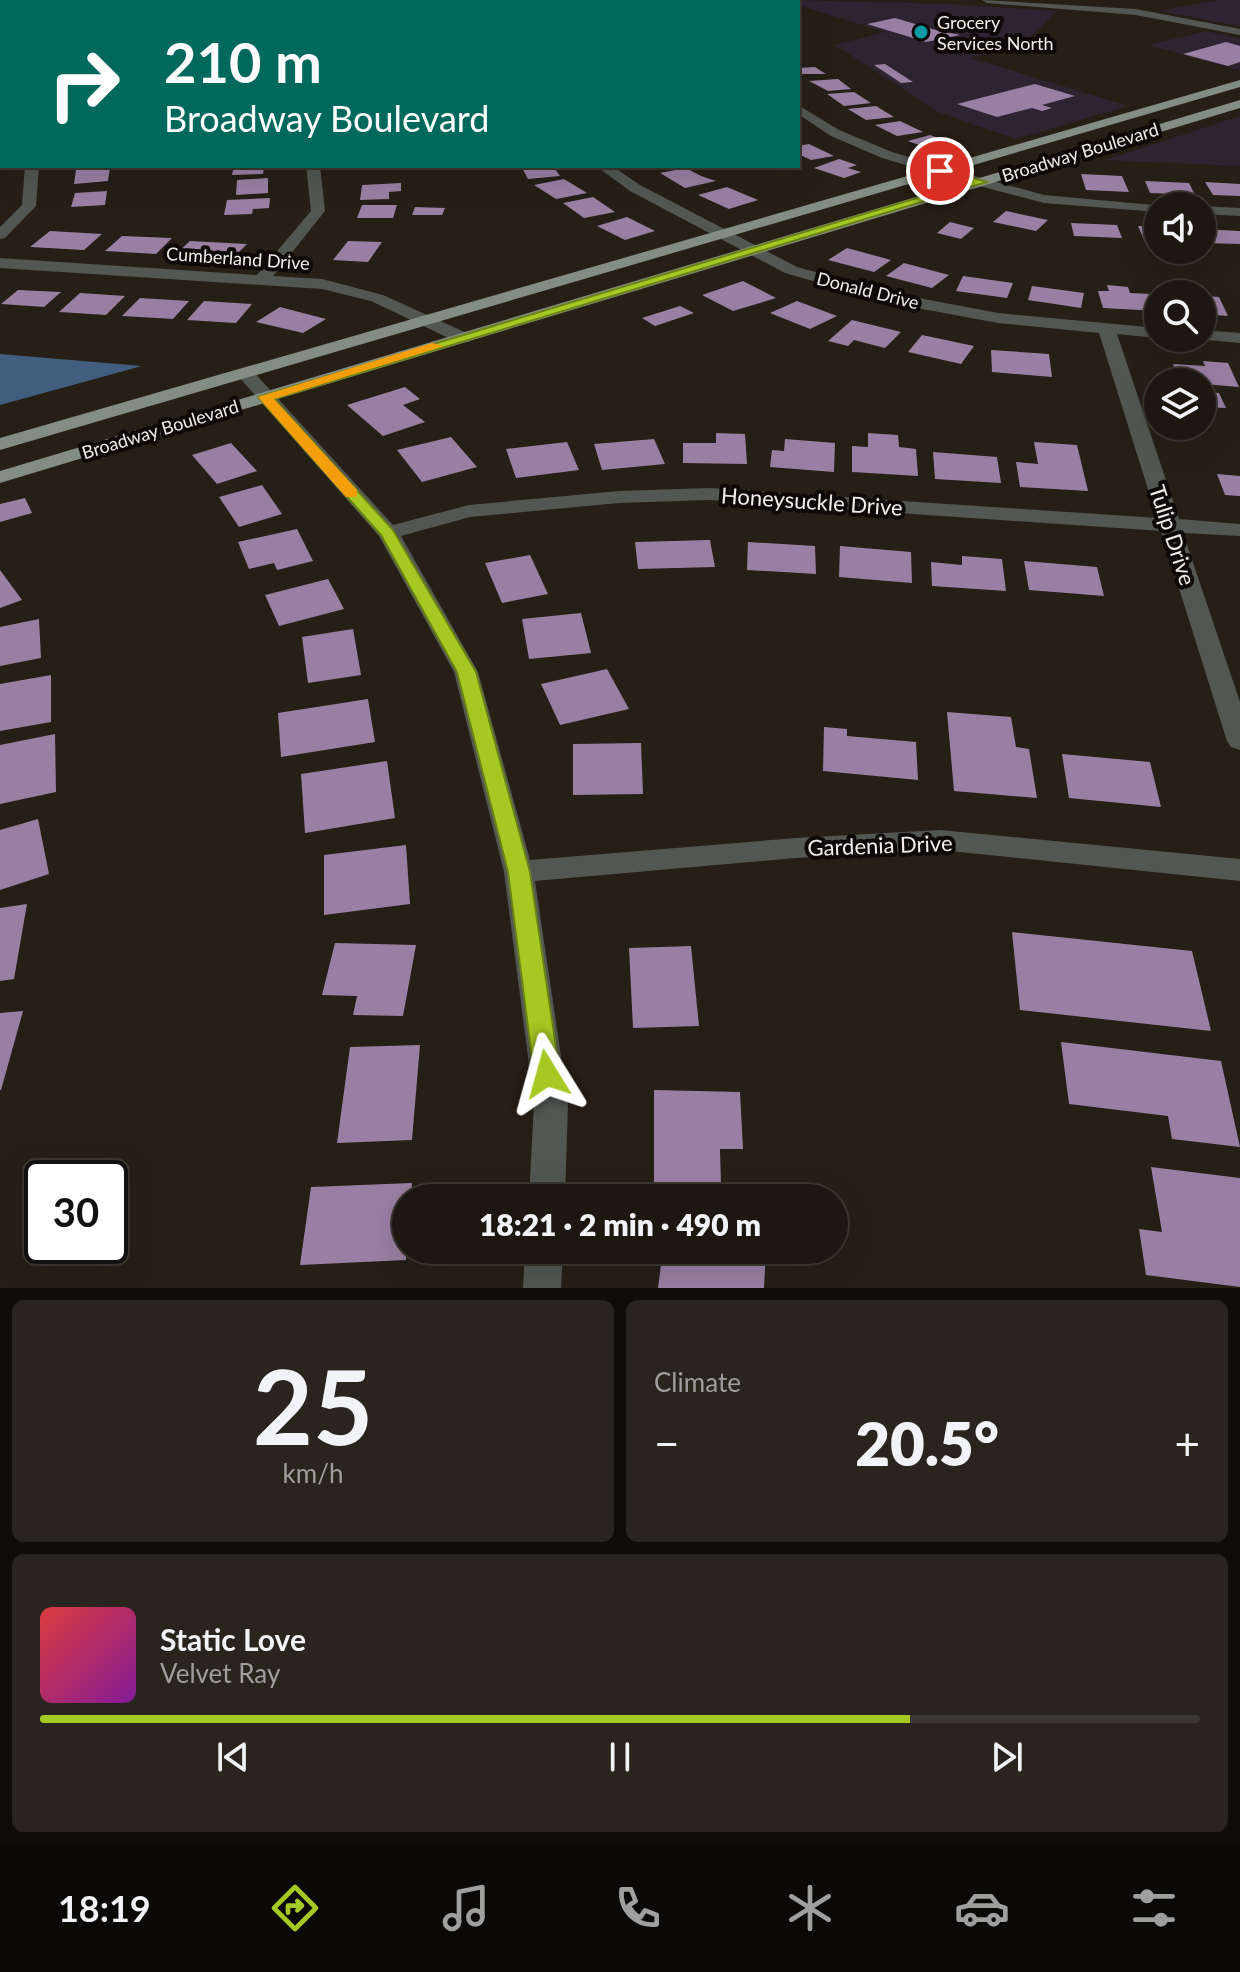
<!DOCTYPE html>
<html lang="en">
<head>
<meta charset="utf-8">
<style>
  body { margin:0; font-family:Lato,sans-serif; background:#29241e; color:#f1f3f6; height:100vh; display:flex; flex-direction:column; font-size:30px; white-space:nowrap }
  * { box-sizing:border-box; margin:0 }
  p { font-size:26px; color:#a09f9f }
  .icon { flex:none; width:44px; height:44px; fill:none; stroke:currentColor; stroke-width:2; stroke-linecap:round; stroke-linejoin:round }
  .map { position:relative; height:1288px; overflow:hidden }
  .side { display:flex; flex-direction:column; gap:12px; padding:12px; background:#0f0d09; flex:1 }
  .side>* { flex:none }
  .hud { position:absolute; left:0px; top:0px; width:800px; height:168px; box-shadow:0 8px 32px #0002,0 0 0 2px #3a3630; background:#00695c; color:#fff; overflow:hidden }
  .buttons { position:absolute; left:1144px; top:192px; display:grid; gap:16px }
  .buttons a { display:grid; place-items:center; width:72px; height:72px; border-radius:50%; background:#1c1710; box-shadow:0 8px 32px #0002,0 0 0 2px #3a3630; font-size:40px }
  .speed { position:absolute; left:24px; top:1160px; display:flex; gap:16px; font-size:40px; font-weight:700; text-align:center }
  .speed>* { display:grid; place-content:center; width:104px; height:104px; border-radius:50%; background:#1c1710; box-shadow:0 8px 32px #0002,0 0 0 2px #3a3630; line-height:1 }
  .speed .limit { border:4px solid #111; border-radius:12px; background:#fff; color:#111 }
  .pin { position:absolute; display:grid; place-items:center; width:68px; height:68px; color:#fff; margin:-34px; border:4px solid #fff; border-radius:50%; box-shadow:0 2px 8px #0007 }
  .me { position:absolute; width:88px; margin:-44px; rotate:352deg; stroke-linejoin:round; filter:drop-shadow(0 0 6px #0008) }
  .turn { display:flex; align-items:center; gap:28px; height:168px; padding:0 32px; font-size:36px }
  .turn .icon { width:104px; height:104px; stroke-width:2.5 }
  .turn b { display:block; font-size:56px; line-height:68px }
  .big { font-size:60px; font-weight:800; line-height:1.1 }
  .side .card { flex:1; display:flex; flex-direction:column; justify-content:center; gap:12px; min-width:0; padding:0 28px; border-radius:12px; background:#29241e }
  .side .dial { align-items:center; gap:0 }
  .dial b { font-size:104px; line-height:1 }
  .song { display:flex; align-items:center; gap:24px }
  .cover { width:96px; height:96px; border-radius:12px; background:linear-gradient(135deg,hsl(0 70% 55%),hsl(290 70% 35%)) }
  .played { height:8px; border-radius:4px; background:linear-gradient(90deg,#a5c822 75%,#3a3630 75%) }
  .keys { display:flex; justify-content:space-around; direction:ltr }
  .heat { display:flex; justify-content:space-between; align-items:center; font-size:44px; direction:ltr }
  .side .tiles { flex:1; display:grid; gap:12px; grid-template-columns:1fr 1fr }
  .card:last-child { grid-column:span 2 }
  .trip { position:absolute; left:392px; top:1184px; width:456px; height:80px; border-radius:40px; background:#1c1710; box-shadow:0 8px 32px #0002,0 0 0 2px #3a3630; font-weight:800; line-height:80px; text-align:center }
  .tab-bar { display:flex; height:128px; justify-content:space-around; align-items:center; background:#0b0906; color:#a09f9f }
  .tab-bar .icon { width:56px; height:56px }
  .tab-bar .active { color:#a5c822 }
  .tab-bar b { font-size:36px; color:#f1f3f6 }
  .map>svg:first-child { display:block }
  .commercial { fill:#2e2331 }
  .water { fill:#425e7e }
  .building { fill:#997fa4 }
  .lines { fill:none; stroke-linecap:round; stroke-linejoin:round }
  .minor { fill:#525753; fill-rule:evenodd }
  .major { fill:#838d85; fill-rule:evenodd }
  .route { fill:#a5c822; stroke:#6b8216; stroke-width:2 }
  .slow { fill:#f59e0b }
  .culture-dot { fill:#0f9aa8; stroke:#0c0906; stroke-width:3 }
  .labels { text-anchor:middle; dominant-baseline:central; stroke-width:8; stroke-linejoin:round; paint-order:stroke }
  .far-poi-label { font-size:18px; fill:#f3eee8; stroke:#0c0906; text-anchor:start }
  .far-street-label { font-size:18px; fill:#f3eee8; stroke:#0c0906 }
  .street-label { font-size:22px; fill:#f3eee8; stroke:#0c0906 }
</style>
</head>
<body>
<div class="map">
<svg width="1240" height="1288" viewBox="0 0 1240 1288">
  <rect width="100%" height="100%" fill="#261f16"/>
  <g class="commercial">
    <polygon points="795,0 949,4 1057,11 1023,44 971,58 1128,106 1016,139 938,112 835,45 885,32 798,5"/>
    <polygon points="1220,0 1240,0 1240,26 1159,11"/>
    <polygon points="1206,31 1240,39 1240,70 1148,45"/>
    <polygon points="1240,116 1240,166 1105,160"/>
  </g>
  <polygon class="water" points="0,354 142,366 0,405"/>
  <g class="building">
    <polygon points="895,18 932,29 960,35 926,42 867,24"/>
    <polygon points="1226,42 1240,46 1240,62 1228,66 1183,54"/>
    <polygon points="885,64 913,82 901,83 874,65"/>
    <polygon points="815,67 826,74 798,74 798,68"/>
    <polygon points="838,79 851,89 828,91 809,81"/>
    <polygon points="1035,84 1075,96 1042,105 1052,108 1042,111 1032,108 997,117 957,104"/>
    <polygon points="854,92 871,103 844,106 827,94"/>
    <polygon points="876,106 894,117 866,120 848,109"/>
    <polygon points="900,121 923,132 897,136 875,125"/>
    <polygon points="930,135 959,146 938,152 908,141"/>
    <polygon points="809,144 834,156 811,160 798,154 798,146"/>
    <polygon points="839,159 857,165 848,168 861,172 844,178 814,168"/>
    <polygon points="234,166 264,166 263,174 232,175"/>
    <polygon points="521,166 553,166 560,176 528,179"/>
    <polygon points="110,168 108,181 74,184 76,170"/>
    <polygon points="686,168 701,176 716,181 685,188 660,173"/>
    <polygon points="1081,174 1122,176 1129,192 1086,190"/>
    <polygon points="268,178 268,193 236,195 237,180"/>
    <polygon points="564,179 587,193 556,199 534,185"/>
    <polygon points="1145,181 1189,183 1195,195 1150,193"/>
    <polygon points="1205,182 1240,184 1240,196 1213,195"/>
    <polygon points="401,183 401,191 389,192 389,199 360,200 362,185"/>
    <polygon points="727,187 758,200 729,209 698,195"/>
    <polygon points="107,191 105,205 71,207 75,193"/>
    <polygon points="593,197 615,212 584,218 563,203"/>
    <polygon points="270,198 269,208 253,209 252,214 224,215 227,200"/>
    <polygon points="362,205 397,205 393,218 357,218"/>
    <polygon points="415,207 445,208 442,215 412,215"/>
    <polygon points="1006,211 1048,220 1036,231 993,222"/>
    <polygon points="627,217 655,231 625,240 597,226"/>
    <polygon points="950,222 974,228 961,239 937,233"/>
    <polygon points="1071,223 1117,225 1122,238 1074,236"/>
    <polygon points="1138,226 1158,227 1158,243 1145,242"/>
    <polygon points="1202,229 1240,231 1240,244 1205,243"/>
    <polygon points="50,231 102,234 84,250 30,247"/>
    <polygon points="122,236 172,238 156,254 105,251"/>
    <polygon points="190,241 247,244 233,258 175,255"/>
    <polygon points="348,241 382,242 368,262 333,260"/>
    <polygon points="847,248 891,260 874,272 828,260"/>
    <polygon points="904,263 949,275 932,288 886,276"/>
    <polygon points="963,276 1013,283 1007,298 956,291"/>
    <polygon points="743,281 776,298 733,311 702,295"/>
    <polygon points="1107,285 1128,287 1130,293 1152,294 1158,311 1103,308 1098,291 1109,291"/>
    <polygon points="1032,286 1084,293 1081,308 1028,300"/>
    <polygon points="18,290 61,292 44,307 1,304"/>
    <polygon points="80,293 125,296 106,315 59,312"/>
    <polygon points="1202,296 1219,297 1228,316 1202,314"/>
    <polygon points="140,298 189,301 173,319 122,316"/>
    <polygon points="204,301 252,304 236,323 187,320"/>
    <polygon points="797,301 837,316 810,329 770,313"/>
    <polygon points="680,306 694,313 655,326 642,318"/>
    <polygon points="280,307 326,319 303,333 256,322"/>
    <polygon points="852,320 901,332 885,348 854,340 848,346 828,341"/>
    <polygon points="922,335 974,346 961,364 908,352"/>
    <polygon points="991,350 1049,354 1052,377 992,372"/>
    <polygon points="1203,361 1228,363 1239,387 1180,382 1173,364 1205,366"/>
    <polygon points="405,387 420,399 403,405 425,422 383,436 347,405"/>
    <polygon points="1202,392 1219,393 1226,408 1202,407"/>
    <polygon points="716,433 745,434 747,464 683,463 683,443 716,443"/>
    <polygon points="868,433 898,435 899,447 916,449 918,476 852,472 852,446 868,447"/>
    <polygon points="451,437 477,467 422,482 397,450"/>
    <polygon points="654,439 665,464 602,470 594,444"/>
    <polygon points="785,439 835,443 834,472 770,467 772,450 784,451"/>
    <polygon points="567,442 579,470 516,478 506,449"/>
    <polygon points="1034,442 1077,445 1088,491 1020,487 1016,462 1038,464"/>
    <polygon points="231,443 257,471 217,484 192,455"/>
    <polygon points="933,452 997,457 1001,483 935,479"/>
    <polygon points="1217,474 1240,476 1240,496 1225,495"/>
    <polygon points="262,485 282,514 239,527 219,497"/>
    <polygon points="25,498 32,513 0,522 0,504"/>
    <polygon points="297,529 313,561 277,570 274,563 249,569 238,542"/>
    <polygon points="710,540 715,567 638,569 635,542"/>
    <polygon points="748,542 815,546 816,574 747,570"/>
    <polygon points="840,546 911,552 912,583 839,577"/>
    <polygon points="530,555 548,594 502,603 485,563"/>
    <polygon points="962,556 1002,559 1006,591 932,586 931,562 962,565"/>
    <polygon points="1024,561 1097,567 1104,596 1029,590"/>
    <polygon points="0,570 22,600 0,608"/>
    <polygon points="328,579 344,609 279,626 265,595"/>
    <polygon points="581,613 591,653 529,659 522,619"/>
    <polygon points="39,619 41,658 0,666 0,627"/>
    <polygon points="353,629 361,675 308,683 302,637"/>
    <polygon points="607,669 629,709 560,725 541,684"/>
    <polygon points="51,675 51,722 0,731 0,684"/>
    <polygon points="368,699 375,742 281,757 278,713"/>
    <polygon points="947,712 1011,717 1016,747 1029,749 1037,798 954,791"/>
    <polygon points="824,727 847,729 847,736 916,742 918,780 823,771"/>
    <polygon points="55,734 56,792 0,804 0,745"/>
    <polygon points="641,743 643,794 573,795 573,744"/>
    <polygon points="1062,754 1150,762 1161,807 1069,798"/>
    <polygon points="387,761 395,818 305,833 301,774"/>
    <polygon points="38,819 49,874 0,890 0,830"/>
    <polygon points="406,845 410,904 324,915 324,855"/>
    <polygon points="27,904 14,979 0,981 0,908"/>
    <polygon points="1012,932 1192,951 1211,1031 1020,1010"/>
    <polygon points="335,943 416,945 403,1016 353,1015 357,996 322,995"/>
    <polygon points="691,946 699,1026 633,1028 629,948"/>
    <polygon points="23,1011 1,1090 0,1090 0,1013"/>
    <polygon points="1061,1042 1221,1061 1240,1147 1172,1139 1168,1116 1069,1104"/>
    <polygon points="420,1045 412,1140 337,1143 350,1047"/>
    <polygon points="654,1090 740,1092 743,1149 720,1149 721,1184 654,1183"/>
    <polygon points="1151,1167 1240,1178 1240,1287 1146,1275 1139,1229 1162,1232"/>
    <polygon points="412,1183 411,1198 406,1198 406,1260 300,1265 311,1187"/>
    <polygon points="663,1250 766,1250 764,1288 658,1288"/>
  </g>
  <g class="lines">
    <g class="minor">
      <polygon points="684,0 694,0 683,2"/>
      <polygon points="982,0 1136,9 1240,29 1240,35 1136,15 987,3"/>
      <rect x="0" y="70" width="2" height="6"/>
      <polygon points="798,105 839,130 892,152 967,174 1044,195 1164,206 1158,206 1158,212 1044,203 957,180 882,158 831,136 798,114"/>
      <polygon points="25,166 39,166 36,206 5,238 0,239 0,227 22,205"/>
      <polygon points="306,166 320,166 325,211 273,276 322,279 383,295 469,334 472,338 469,342 457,342 371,301 322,289 0,268 0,258 257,275 311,211"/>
      <polygon points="596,166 612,166 640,185 797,267 892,293 998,313 1158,328 1158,338 1117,334 1179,519 1240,524 1240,536 1183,533 1240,702 1240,750 1231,747 1227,741 1161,531 709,500 619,503 470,517 401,536 478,672 530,860 796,838 940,830 1240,859 1240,881 940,850 796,858 535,881 568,1103 565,1198 529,1198 534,1103 504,872 454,672 379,536 239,377 236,373 239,369 251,369 393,525 469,505 619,491 709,488 1157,518 1099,333 998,323 890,303 785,273 630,191"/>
      <polygon points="1201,206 1202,206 1240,208 1240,216 1202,214"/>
      <polygon points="1202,330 1240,333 1240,343 1196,339 1202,338"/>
      <polygon points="525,1250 563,1250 561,1288 523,1288"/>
    </g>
    <g class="major">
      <polygon points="1240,80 1240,87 0,450 0,438"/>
      <polygon points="1240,100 1240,108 0,483 0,471"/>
    </g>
  </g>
  <polygon class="route" points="940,168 987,182 274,399 393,530 476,672 530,872 560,1074 556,1081 547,1085 538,1081 534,1074 508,872 457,672 381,535 258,397 970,182 936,173 936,168"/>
  <polygon class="slow" points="432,343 444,346 274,399 357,490 357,497 346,497 258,397"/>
  <circle class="culture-dot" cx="921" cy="32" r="8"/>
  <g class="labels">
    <g class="far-poi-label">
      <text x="937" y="22">Grocery<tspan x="937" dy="21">Services North</tspan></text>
    </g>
    <g class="far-street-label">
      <text transform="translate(1080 152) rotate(-17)">Broadway Boulevard</text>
      <text transform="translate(238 258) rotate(4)">Cumberland Drive</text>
      <text transform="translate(868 290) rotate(14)">Donald Drive</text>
      <text transform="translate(160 429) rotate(-17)">Broadway Boulevard</text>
    </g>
    <g class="street-label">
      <text transform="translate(812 501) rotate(4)">Honeysuckle Drive</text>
      <text transform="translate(1173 535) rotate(72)">Tulip Drive</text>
      <text transform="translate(880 845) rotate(-2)">Gardenia Drive</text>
    </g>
  </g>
</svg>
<div class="buttons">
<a><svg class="icon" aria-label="sound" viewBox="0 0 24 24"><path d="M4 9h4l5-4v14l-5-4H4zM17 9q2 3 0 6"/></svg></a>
<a><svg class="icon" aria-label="search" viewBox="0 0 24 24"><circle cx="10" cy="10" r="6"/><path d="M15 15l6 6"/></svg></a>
<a><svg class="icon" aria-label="layers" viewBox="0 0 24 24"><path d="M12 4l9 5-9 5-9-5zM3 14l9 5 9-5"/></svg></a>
</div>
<div class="speed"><div class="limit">30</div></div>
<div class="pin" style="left:940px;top:171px;background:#d93025"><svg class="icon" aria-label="arrive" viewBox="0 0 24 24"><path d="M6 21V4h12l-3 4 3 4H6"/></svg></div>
<svg class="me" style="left:547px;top:1074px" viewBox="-20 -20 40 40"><path d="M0-17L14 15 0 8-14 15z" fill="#a5c822" stroke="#fff" stroke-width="4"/></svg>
<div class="trip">18:21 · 2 min · 490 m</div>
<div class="hud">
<div class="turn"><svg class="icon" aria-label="right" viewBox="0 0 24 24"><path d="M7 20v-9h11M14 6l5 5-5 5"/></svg><div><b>210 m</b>Broadway Boulevard</div></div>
</div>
</div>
<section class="side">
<div class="tiles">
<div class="card dial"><b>25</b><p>km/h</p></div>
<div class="card"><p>Climate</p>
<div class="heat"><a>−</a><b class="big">20.5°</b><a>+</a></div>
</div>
<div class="card">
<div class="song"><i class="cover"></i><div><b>Static Love</b><p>Velvet Ray</p></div></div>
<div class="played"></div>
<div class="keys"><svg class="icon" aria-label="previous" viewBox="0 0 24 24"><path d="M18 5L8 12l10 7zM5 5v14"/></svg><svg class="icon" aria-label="pause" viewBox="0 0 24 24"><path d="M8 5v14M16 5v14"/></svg><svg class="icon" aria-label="next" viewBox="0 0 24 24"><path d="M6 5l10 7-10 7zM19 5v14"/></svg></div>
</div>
</div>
</section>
<nav class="tab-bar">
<b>18:19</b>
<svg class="icon active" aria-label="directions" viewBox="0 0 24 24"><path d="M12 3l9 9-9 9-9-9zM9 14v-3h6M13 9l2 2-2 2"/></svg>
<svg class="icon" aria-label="music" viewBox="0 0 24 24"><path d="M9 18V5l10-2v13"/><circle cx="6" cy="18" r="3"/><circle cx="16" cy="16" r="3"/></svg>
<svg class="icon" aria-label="phone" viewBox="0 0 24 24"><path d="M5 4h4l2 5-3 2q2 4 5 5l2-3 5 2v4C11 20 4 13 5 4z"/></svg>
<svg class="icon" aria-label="climate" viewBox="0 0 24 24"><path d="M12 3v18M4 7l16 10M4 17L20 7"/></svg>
<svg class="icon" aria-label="car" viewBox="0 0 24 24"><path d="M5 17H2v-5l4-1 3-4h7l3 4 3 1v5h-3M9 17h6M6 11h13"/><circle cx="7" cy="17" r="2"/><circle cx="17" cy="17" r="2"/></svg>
<svg class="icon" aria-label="filters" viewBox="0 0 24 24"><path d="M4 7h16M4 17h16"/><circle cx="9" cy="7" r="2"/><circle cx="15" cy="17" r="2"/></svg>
</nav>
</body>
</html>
